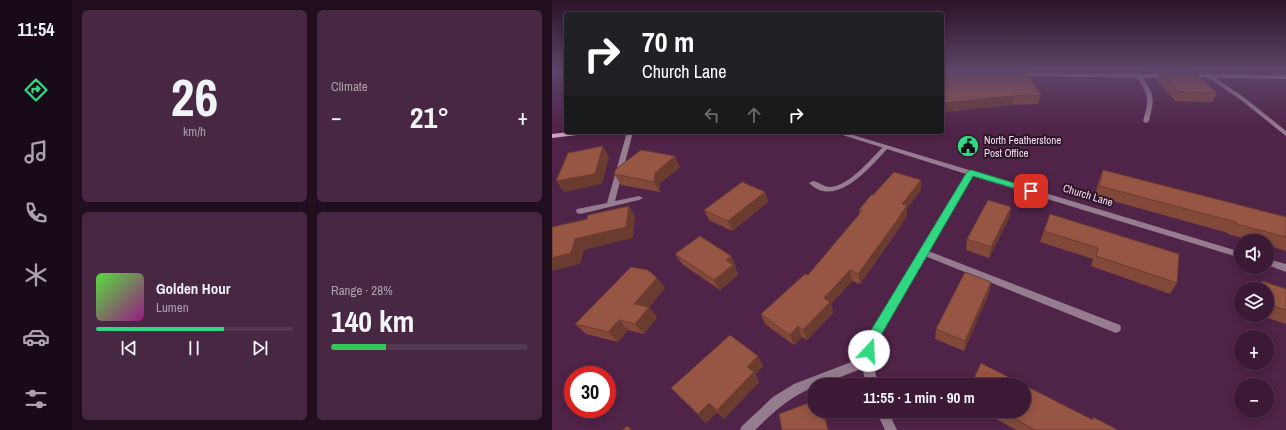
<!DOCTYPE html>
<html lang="en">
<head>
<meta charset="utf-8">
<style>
  body { margin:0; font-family:"Archivo Narrow",sans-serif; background:#472742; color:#f1f3f6; height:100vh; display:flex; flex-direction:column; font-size:15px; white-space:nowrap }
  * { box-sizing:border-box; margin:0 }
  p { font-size:13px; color:#aca1ad }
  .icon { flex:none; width:22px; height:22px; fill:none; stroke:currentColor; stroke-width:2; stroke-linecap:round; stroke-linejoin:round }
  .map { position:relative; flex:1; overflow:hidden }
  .sheet { display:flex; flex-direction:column; gap:10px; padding:10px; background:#210e1e; width:480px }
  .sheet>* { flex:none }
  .banner { position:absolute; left:12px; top:12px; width:380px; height:122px; border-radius:4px; box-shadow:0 2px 10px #0003,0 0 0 1px #553851; background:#202124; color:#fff; overflow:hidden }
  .buttons { position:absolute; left:682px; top:234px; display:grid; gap:8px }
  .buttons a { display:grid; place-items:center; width:40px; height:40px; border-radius:50%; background:#3c1a36; box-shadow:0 2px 10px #0003,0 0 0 1px #553851; font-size:20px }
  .speed { position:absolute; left:12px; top:366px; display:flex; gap:8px; font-size:20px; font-weight:700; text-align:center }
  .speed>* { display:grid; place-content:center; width:52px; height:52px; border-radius:50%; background:#3c1a36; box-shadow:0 2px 10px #0003,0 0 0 1px #553851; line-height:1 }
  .speed .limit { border:6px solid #d22; background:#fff; color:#111 }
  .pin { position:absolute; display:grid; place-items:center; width:34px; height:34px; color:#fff; margin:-17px; border-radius:8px; box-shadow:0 2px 6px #0006 }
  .me { position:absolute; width:44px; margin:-22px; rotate:20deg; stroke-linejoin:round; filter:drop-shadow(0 0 3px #0008) }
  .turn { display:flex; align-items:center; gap:14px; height:84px; padding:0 12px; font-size:18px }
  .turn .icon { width:52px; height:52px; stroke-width:2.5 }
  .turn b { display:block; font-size:28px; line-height:34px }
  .lanes { display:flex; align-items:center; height:38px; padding:0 12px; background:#0003; justify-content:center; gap:20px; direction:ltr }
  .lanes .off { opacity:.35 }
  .big { font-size:30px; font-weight:700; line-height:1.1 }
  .sheet .card { flex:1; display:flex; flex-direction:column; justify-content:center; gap:6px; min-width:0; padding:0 14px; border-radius:6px; background:#472742 }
  .sheet .dial { align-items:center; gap:0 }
  .dial b { font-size:52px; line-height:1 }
  .song { display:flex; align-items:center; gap:12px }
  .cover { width:48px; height:48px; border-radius:6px; background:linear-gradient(135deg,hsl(110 70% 55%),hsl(310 70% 35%)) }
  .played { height:4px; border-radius:2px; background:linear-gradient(90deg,#31d882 65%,#553851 65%) }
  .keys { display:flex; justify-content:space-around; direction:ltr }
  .heat { display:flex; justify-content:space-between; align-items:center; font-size:22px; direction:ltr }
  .charge { height:6px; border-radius:3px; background:linear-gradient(90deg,#34c759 28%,#553851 0) }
  .sheet .tiles { flex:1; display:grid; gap:10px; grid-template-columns:repeat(2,1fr) }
  .trip { position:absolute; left:255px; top:378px; width:224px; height:40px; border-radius:20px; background:#3c1a36; box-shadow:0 2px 10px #0003,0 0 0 1px #553851; font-weight:700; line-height:40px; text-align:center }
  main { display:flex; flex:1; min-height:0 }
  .tabs { display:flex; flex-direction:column; width:72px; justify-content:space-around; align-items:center; background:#180a16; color:#aca1ad }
  .tabs .icon { width:28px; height:28px }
  .tabs .active { color:#31d882 }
  .tabs b { font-size:18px; color:#f1f3f6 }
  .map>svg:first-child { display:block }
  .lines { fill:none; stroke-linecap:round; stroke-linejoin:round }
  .service { fill:#967c8f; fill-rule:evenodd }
  .minor { fill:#967c8f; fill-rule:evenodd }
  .secondary { fill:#cca3c2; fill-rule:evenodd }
  .wall { fill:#82493a }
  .shaded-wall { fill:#6a3c30 }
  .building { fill:#975544; stroke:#6a3c30 }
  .route { fill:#31d882; stroke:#208c54 }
  .labels { text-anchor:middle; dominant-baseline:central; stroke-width:4; stroke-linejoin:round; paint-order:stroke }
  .poi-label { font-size:11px; fill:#faddf3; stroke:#2a1626; text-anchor:start }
  .street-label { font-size:11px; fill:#faddf3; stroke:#2a1626 }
</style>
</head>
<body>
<main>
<nav class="tabs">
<b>11:54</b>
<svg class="icon active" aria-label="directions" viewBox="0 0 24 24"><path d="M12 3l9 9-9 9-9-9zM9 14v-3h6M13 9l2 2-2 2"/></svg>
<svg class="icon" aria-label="music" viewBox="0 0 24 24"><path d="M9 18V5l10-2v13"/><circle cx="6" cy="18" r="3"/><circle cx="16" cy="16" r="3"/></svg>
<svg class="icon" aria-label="phone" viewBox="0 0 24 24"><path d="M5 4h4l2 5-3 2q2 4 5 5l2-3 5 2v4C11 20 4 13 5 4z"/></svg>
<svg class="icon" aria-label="climate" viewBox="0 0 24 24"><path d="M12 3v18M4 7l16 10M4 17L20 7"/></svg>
<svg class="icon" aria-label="car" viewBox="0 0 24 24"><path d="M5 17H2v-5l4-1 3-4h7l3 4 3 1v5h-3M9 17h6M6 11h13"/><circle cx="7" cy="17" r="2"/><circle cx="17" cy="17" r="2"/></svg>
<svg class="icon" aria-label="filters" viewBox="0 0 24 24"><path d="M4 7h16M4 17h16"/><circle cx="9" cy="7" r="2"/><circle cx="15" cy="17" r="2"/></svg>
</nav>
<section class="sheet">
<div class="tiles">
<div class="card dial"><b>26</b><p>km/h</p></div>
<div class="card"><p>Climate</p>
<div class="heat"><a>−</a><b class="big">21°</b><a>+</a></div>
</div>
<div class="card">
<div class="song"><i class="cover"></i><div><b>Golden Hour</b><p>Lumen</p></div></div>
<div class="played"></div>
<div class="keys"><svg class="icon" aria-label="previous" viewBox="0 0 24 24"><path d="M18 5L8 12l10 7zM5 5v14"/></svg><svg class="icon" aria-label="pause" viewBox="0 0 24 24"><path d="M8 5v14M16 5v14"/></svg><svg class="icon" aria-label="next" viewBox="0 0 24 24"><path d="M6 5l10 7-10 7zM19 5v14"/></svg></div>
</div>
<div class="card"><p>Range · 28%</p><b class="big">140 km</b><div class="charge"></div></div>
</div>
</section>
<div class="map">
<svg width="734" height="430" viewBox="0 0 734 430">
  <rect width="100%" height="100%" fill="#502348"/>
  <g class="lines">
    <g class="service">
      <path d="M585 75H589C603 95 603 97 597 121L594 123 591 121C598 98 597 96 584 76Z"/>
      <path d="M334 145 337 147 336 148C319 166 284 210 257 183L261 181C267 182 272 187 278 187 298 186 319 158 332 146Z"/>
      <polygon points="371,249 568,325 569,328 568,331 564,333 368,254 367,252 368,250"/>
      <path d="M315 356 319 357 321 361 319 365 268 385H262V387C237 397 222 412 203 430H188L190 426 221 397 242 384Z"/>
    </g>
    <g class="minor">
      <polygon points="655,75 659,75 693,98 734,131 734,136 689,100 655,77"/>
      <polygon points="75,132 81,132 63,201 87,196 91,198 87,200 28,214 25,213 24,211 25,209 55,203"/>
      <polygon points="281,132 291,132 689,252 689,258 420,176 324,342 321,361 326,385 314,385 309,361 315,338 414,174"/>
      <polygon points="715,259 734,264 734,272 715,265"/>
      <polygon points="324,411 336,411 345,430 333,430"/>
    </g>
    <g class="secondary">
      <polygon points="467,73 615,74 618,76 615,78 465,76 465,74"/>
      <polygon points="637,74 734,75 734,79 635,77 634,76"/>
      <polygon points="17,132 36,132 33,134 0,138 0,134"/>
    </g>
  </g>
  <g class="wall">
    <polygon points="390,70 473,70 489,95 486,104 460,105 390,112"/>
    <polygon points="596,70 607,70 606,73 598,72"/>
    <polygon points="613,70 631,70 631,71 665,93 660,102 623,101 604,80 608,71 614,71"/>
    <polygon points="128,167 108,183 108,192 69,185 62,174"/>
    <polygon points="551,170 734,217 734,251 715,245 715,241 700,241 676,234 676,233 543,196 547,180"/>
    <polygon points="369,180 369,190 355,208 355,216 346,230 308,284 300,281 279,304 281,313 255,340 250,337 242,345 213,324 209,314 256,275 307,214 307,210 321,195"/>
    <polygon points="213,192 216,202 180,231 157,220 152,210"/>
    <polygon points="459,207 457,218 437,258 414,250 415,239"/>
    <polygon points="498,214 625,283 618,294 539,266 541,259 488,242 492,231"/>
    <polygon points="123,254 179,256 184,267 183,267 186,275 168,290 130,264"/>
    <polygon points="105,278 113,288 97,307 105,317 92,334 76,330 66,342 34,334 23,324"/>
    <polygon points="710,281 734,289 734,324 707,315 715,315 715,289 703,289"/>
    <polygon points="439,282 437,293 412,351 383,339 384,329"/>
    <polygon points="206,356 211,366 203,374 207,382 172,419 165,412 154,423 119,388"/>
    <polygon points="430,411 472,411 540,420 541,417 566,430 464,430"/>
  </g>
  <g class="shaded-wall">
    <polygon points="462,96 460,105 390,112 390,103"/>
    <polygon points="51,146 57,157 50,184 12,192 4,181"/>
    <polygon points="123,156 128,167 108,183 108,192 102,182 103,173"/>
    <polygon points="369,180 369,190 355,208 355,216 346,230 308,284 306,274 350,204"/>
    <polygon points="213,192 216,202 180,231 176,221"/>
    <polygon points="77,206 83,216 81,238 32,250 28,264 0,271 0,258 23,239"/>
    <polygon points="459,207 457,218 437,258 439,247"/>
    <polygon points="179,256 184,267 183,267 186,275 168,290 162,280 174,260"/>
    <polygon points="298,270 300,281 279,304 281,313 255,340 251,330 272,298"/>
    <polygon points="105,278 113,288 90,314 82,304"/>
    <polygon points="439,282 437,293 412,351 413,341"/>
    <polygon points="97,307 105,317 92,334 83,324"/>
    <polygon points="67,320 76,330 66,342 56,332"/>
    <polygon points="246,326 250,337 242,345 238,335"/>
    <polygon points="206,356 211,366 203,374 207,382 172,419 165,410 195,367"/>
    <polygon points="157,403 165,412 154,423 146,414"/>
    <polygon points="271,411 272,411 277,430 276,430"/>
  </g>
  <g class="building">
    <polygon points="464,70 473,70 489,95 462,96 390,103 390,73"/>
    <polygon points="608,71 641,71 665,93 627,92"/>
    <polygon points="51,146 43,174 4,181 16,153"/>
    <polygon points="89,150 123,156 103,173 102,182 62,174 64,169"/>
    <polygon points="551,170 734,217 734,237 684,224 684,222 547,186"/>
    <polygon points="342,172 369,180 350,204 355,205 346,219 306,274 298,270 272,298 278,302 251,330 246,326 238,335 209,314 253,274 256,275 310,211 307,210 319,195 321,195"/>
    <polygon points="190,182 213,192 176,221 152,210"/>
    <polygon points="436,200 459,207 439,247 415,239"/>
    <polygon points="77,206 74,227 23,239 19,253 0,258 0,227 35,219 36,215"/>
    <polygon points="498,214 627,254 625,283 544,256 546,248 492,231"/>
    <polygon points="148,236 179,256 174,260 181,265 162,280 123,254"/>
    <polygon points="79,267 96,270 105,278 82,304 97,307 83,324 67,320 56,332 23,324"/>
    <polygon points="413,272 439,282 413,341 384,329"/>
    <polygon points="710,281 734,289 734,310 715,304 715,289 711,289"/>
    <polygon points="178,335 206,356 195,367 202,372 165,410 157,403 146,414 119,388"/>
    <polygon points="429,363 472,385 419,385"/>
    <polygon points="472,385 541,420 541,417 566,430 483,430 449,411 472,411"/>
    <polygon points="262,401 262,411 271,411 276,430 230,430 227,414"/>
    <polygon points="75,426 80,430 70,430"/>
  </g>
  <linearGradient id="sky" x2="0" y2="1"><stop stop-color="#2c1328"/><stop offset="0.54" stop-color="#5e456a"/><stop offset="1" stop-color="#5e456a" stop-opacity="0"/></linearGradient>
  <rect width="734" height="130" fill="url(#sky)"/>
  <polygon class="route" points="419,170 482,189 483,191 479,193 421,176 325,342 322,355 317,357 313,355 311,351 315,337 415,172"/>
  <defs>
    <g id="civic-disc" transform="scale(1.15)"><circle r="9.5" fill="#31d882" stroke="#2a1626"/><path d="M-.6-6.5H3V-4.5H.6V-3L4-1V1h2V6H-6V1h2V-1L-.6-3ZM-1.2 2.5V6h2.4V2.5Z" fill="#111"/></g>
  </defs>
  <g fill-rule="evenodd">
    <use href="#civic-disc" x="416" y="146"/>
  </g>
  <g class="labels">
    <g class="poi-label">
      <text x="432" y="140">North Featherstone<tspan x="432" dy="13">Post Office</tspan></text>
    </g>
    <g class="street-label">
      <text transform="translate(536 195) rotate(17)">Church Lane</text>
    </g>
  </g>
</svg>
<div class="buttons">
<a><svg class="icon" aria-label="sound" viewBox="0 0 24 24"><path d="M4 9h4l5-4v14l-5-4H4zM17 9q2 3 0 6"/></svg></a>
<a><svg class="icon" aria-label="layers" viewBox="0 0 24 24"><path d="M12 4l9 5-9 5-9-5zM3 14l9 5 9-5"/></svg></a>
<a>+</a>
<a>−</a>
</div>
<div class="speed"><div class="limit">30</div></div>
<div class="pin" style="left:479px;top:191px;background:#d93025"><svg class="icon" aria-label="arrive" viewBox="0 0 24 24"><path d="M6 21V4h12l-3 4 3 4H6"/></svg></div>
<svg class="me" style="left:317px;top:351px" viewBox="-20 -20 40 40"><circle r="19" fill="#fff"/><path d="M0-13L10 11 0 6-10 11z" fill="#31d882"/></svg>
<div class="trip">11:55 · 1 min · 90 m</div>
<div class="banner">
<div class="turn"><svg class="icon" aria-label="right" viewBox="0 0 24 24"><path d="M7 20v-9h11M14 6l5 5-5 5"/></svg><div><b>70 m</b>Church Lane</div></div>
<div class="lanes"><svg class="icon off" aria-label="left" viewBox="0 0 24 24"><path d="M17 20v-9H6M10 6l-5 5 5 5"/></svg><svg class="icon off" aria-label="ahead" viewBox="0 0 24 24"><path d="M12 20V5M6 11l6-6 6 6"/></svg><svg class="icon" aria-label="right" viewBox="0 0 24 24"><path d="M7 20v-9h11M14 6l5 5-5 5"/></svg></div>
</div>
</div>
</main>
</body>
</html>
